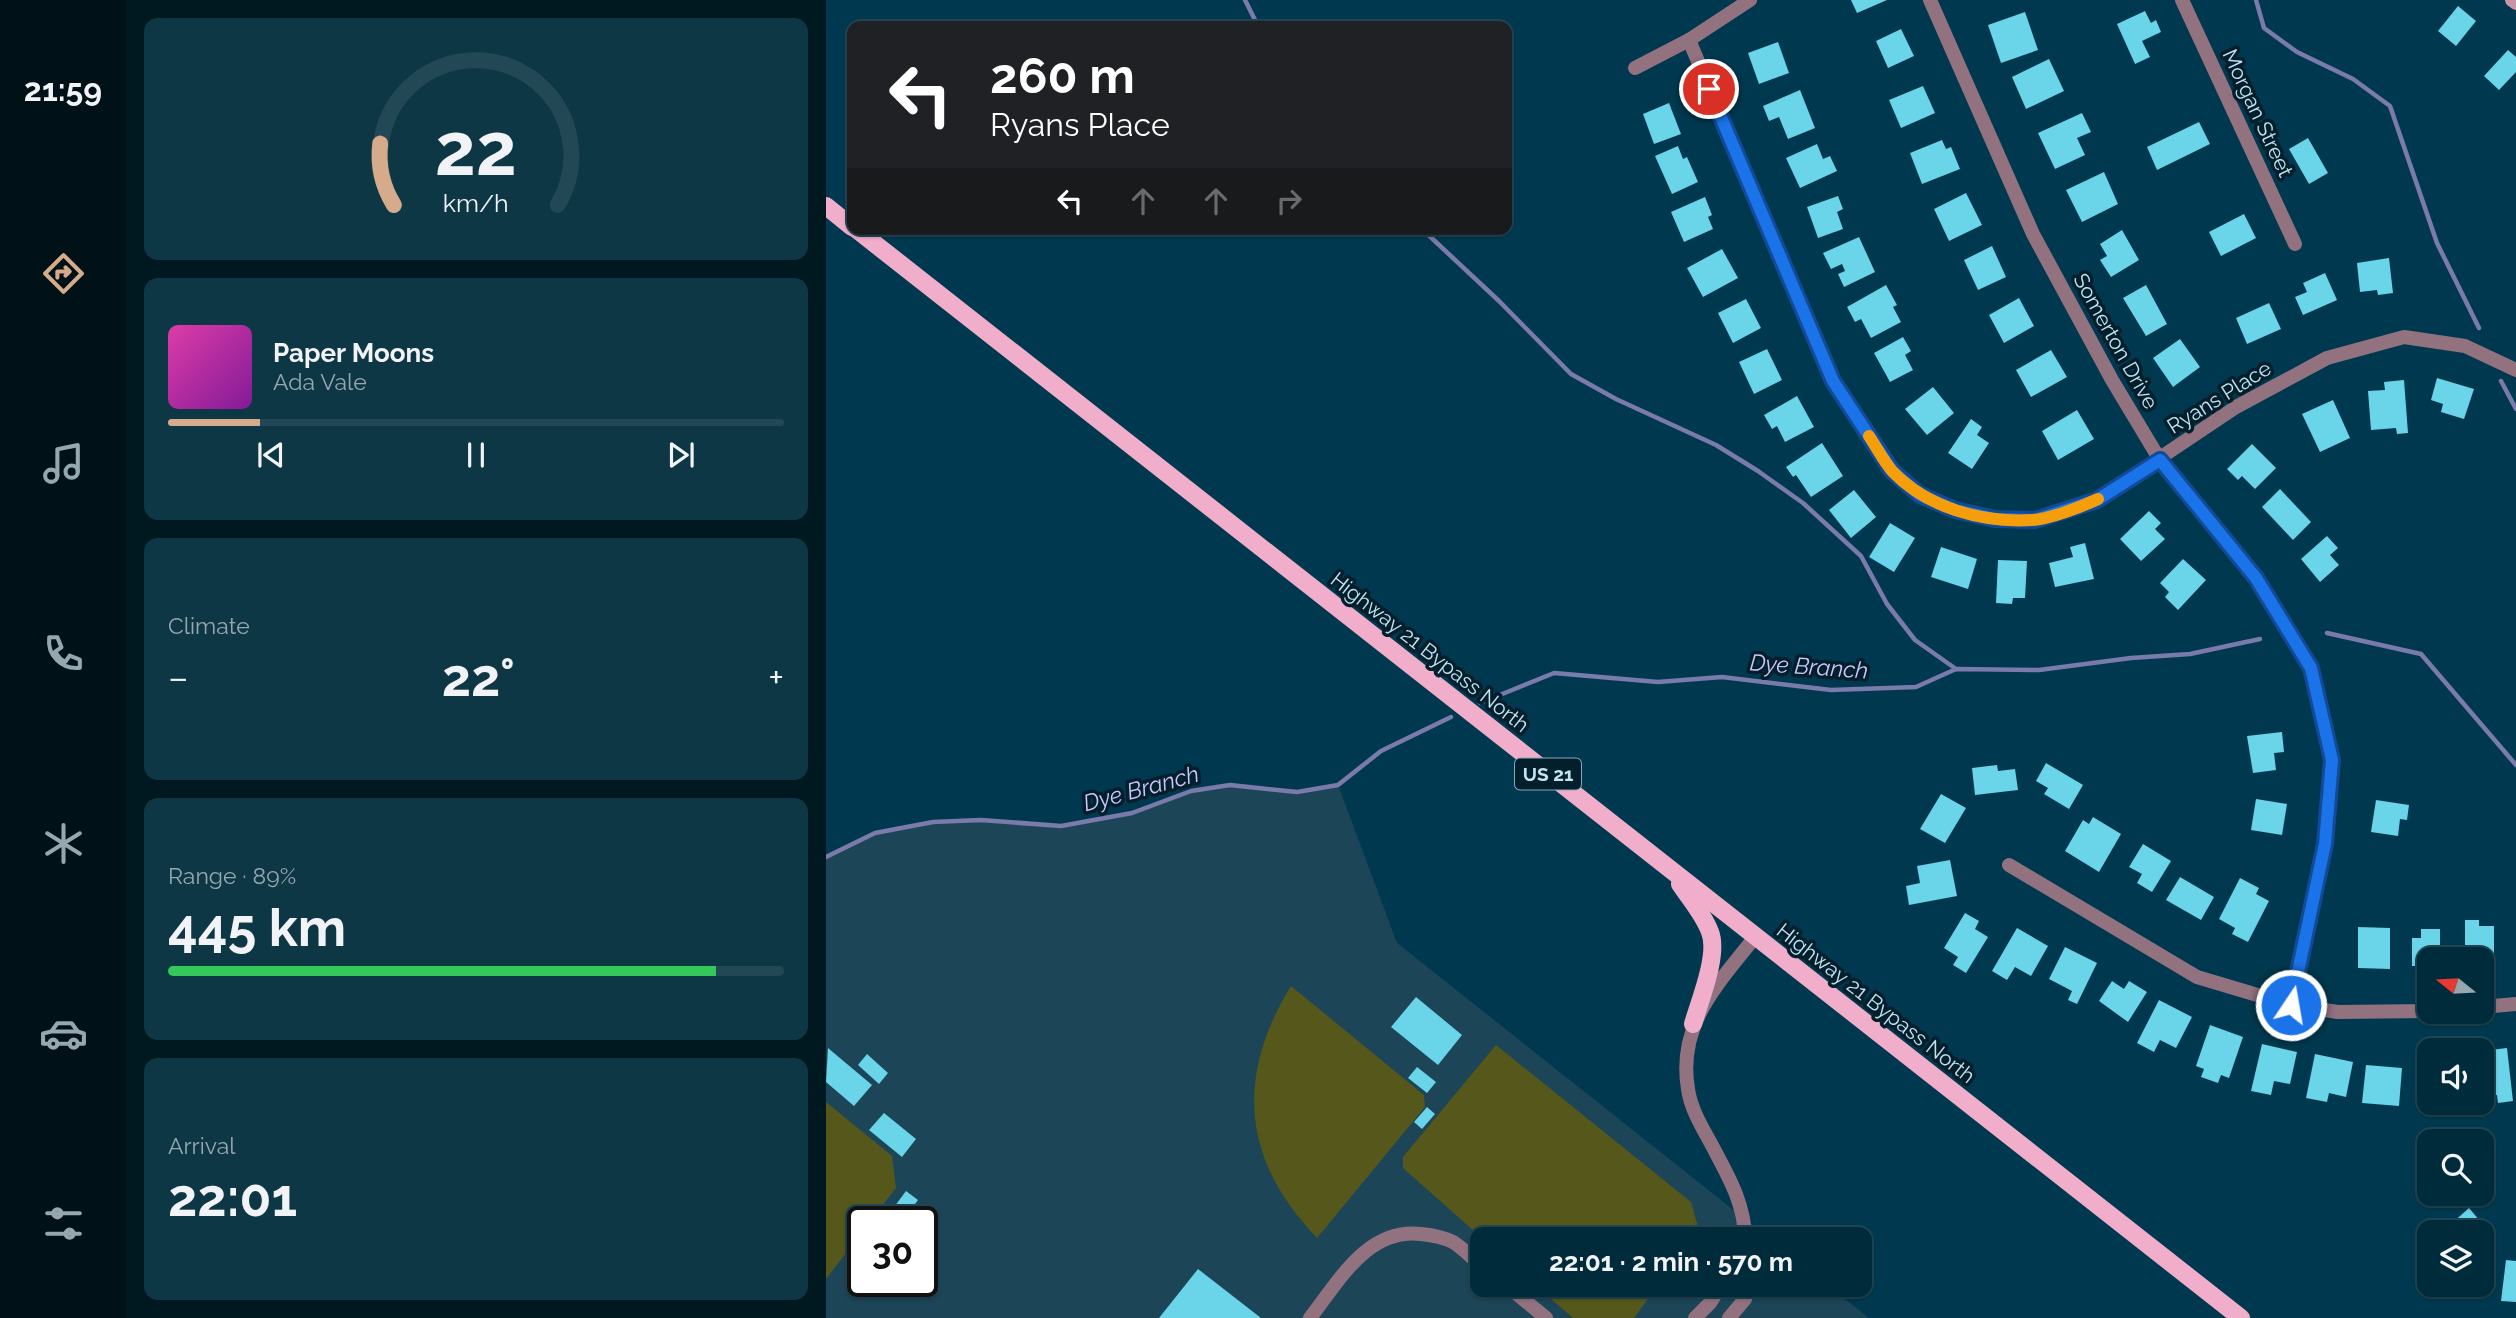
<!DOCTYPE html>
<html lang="en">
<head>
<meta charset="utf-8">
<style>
  body { margin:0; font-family:Raleway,sans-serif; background:#0e3746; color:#f1f3f6; height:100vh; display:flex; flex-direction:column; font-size:26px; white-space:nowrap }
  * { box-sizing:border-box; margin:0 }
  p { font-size:23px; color:#95a7af }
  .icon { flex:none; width:38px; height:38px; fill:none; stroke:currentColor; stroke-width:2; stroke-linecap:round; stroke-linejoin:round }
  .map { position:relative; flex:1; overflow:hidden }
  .side { display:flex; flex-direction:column; gap:18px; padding:18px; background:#001820; width:700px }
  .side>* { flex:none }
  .hud { position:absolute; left:21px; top:21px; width:665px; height:214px; border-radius:14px; box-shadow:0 2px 5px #0004,0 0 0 2px #224755; background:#202124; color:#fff; overflow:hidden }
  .needle { width:46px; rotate:288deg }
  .tools { position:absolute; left:1591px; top:947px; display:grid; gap:14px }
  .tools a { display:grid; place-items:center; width:77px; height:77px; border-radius:14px; background:#002b3b; box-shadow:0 2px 5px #0004,0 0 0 2px #224755; font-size:35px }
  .speed { position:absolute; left:21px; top:1206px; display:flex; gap:14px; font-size:35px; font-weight:700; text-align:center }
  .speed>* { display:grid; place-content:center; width:91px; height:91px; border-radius:50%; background:#002b3b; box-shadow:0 2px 5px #0004,0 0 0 2px #224755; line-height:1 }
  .speed .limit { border:4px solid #111; border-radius:10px; background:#fff; color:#111 }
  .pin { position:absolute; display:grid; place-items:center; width:60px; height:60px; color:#fff; margin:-30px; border:4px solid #fff; border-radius:50%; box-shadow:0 2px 7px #0007 }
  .me { position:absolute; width:77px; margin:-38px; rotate:12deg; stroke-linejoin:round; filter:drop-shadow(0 0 5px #0008) }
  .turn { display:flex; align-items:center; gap:24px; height:147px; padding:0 28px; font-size:32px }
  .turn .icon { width:91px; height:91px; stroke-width:2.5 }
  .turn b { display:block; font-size:49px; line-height:60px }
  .lanes { display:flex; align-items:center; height:66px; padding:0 28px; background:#0003; justify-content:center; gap:35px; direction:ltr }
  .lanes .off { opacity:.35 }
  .big { font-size:52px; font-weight:700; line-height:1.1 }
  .side .widget { flex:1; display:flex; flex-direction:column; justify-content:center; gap:10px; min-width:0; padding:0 24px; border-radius:14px; background:#0e3746 }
  .side .dial { align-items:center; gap:0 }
  .dial svg { height:182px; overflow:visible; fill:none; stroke:#224755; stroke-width:7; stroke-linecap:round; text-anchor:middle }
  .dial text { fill:#f1f3f6; stroke:none }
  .song { display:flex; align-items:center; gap:21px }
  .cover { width:84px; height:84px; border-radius:10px; background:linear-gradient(135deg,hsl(320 70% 55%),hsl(290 70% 35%)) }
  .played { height:7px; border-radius:4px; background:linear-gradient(90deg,#d6ab8b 15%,#224755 15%) }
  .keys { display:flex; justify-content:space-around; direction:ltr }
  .heat { display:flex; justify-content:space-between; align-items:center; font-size:38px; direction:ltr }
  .charge { height:10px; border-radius:5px; background:linear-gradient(90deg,#34c759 89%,#224755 0) }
  .trip { position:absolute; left:644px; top:1227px; width:402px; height:70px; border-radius:14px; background:#002b3b; box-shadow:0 2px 5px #0004,0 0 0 2px #224755; font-weight:700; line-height:70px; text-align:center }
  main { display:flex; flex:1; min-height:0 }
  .tabs { display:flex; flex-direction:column; width:126px; justify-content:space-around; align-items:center; background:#001118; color:#95a7af }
  .tabs .icon { width:49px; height:49px }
  .tabs .active { color:#d6ab8b }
  .tabs b { font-size:32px; color:#f1f3f6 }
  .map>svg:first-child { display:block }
  .built { fill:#1d4558; fill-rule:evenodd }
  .green { fill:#55581a }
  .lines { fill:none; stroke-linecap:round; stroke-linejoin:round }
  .stream { stroke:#7a7aab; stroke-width:4.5 }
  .building { fill:#6ad4e8 }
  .street { stroke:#937280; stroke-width:14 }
  .secondary { stroke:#c894aa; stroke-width:14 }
  .primary { stroke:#f1aecb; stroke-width:18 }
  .route-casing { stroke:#114b97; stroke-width:18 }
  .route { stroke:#1a73e8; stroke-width:12 }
  .slow { stroke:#f59e0b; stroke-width:12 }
  .labels { text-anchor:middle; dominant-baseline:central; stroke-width:7; stroke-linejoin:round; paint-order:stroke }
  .shield { fill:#031f2b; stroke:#89a8b8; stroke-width:2 }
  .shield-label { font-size:19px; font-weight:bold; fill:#c3e3f4 }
  .street-label { font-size:21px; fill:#c3e3f4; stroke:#031f2b }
  .water-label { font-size:23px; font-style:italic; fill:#cdc5fd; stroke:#031f2b }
</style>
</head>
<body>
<main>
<nav class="tabs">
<b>21:59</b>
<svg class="icon active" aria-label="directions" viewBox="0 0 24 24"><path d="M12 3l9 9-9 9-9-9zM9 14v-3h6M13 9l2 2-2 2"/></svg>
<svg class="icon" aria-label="music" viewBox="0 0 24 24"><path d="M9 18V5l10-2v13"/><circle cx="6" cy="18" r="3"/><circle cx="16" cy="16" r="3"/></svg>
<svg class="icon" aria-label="phone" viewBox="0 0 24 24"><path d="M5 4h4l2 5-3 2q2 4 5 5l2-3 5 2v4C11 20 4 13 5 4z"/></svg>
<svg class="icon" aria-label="climate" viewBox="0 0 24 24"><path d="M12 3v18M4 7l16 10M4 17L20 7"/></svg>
<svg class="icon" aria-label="car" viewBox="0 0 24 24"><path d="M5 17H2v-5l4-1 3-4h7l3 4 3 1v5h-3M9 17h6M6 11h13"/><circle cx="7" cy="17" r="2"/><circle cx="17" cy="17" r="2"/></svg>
<svg class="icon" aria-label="filters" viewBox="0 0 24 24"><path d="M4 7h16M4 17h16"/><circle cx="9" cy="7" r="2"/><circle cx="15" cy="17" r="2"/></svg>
</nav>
<section class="side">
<div class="widget dial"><svg viewBox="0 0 100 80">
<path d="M14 69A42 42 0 1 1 86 69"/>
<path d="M14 69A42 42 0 0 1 8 42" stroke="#d6ab8b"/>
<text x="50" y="56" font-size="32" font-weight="700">22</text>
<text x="50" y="72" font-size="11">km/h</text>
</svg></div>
<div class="widget">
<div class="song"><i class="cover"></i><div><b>Paper Moons</b><p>Ada Vale</p></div></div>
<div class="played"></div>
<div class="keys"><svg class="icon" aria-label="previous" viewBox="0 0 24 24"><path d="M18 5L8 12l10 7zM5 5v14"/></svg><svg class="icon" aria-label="pause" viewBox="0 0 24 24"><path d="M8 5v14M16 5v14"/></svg><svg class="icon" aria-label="next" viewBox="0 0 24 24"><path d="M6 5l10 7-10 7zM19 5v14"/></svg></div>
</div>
<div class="widget"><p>Climate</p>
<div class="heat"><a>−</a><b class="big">22°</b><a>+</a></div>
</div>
<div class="widget"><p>Range · 89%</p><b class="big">445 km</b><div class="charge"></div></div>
<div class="widget"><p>Arrival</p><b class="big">22:01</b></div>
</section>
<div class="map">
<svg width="1690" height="1318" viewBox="0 0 1690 1318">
  <rect width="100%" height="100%" fill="#00394f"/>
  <path class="built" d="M404 785 471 791 512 785 571 943 944 1239H656V1284L1001 1285 1043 1318H0V857L49 833 107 822 155 820 235 826 306 813 365 791ZM37 1222H96V1281H37Z"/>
  <g class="green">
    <path d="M465 986 598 1095 599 1107 491 1238C416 1160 409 1077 465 986Z"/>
    <polygon points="670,1045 865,1202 872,1227 864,1239 657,1239 577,1168 577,1157"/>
    <polygon points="0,1102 66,1156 70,1188 44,1221 37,1222 37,1231 0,1279"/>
    <polygon points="709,1285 832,1285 808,1318 747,1318"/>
  </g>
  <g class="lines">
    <g class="stream">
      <polyline points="419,0 432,26"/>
      <polyline points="1430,0 1438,28 1471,52 1527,79 1564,106 1611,243 1653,328"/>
      <polyline points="596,229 673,301 745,374 790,399 890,445 932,471 977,503 1035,556 1061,604 1089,640 1130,669"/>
      <polyline points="1675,381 1690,409"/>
      <polyline points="1501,633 1595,654 1690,765"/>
      <polyline points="654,703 728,673 832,682 896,677 1005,690 1090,687 1130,669 1213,670 1305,658 1364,654 1434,639"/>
      <polyline points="0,857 49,833 107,822 155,820 235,826 306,813 365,791 404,785 471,792 512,785 555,751 625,717"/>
    </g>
  </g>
  <g class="building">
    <polygon points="1025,0 1061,0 1031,13"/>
    <polygon points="1632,6 1650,21 1630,46 1612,31"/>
    <polygon points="1319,11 1325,23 1330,20 1335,32 1316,41 1324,57 1309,64 1291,24"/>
    <polygon points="1199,12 1212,50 1175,63 1162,25"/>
    <polygon points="1075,29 1088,56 1062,68 1050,41"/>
    <polygon points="952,42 963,73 933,84 922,53"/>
    <polygon points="1682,50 1690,57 1690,72 1673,90 1658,76"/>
    <polygon points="1223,59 1238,91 1200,109 1186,77"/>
    <polygon points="1097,86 1109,113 1075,128 1063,100"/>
    <polygon points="974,90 989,128 962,139 953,117 943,121 937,106"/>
    <polygon points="843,103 855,134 828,144 817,114"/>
    <polygon points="1256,113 1265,132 1251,138 1259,155 1229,169 1212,133"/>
    <polygon points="1373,122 1384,144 1331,170 1321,147"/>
    <polygon points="1482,138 1502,173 1483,184 1463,149"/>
    <polygon points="1116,140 1120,149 1125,147 1134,169 1096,184 1084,153"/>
    <polygon points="991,144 997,159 1004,156 1011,171 974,188 960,158"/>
    <polygon points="852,146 857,159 861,157 872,182 846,194 829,156"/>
    <polygon points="1278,172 1292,204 1256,222 1240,190"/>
    <polygon points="1140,193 1156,225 1123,241 1108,209"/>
    <polygon points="1012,196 1017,209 1011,212 1017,229 992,238 981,207"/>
    <polygon points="879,197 886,215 882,217 887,229 858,242 845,212"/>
    <polygon points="1418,214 1430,238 1395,256 1383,232"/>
    <polygon points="1296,230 1313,260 1285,277 1274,260 1281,256 1274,244"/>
    <polygon points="1033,237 1049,272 1018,287 1012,274 1019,271 1016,264 1005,269 997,253"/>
    <polygon points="1166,246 1180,277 1152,290 1138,260"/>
    <polygon points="896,249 912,278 877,297 861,268"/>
    <polygon points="1563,258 1567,293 1552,295 1551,290 1534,292 1531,263"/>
    <polygon points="1499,273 1511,300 1477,315 1469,297 1481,292 1477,283"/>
    <polygon points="1060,285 1071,305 1067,307 1075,322 1045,338 1035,319 1029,322 1021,307"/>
    <polygon points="1320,285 1341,324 1320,336 1297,298"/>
    <polygon points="1193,298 1208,326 1178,343 1163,315"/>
    <polygon points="920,299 935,328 907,343 892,313"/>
    <polygon points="1443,303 1455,329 1421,344 1410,318"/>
    <polygon points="1077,337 1085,351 1079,355 1087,370 1064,382 1048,353"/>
    <polygon points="1354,339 1374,367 1347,387 1327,358"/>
    <polygon points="941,349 956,380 928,394 913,362"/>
    <polygon points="1225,350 1241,377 1205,397 1190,370"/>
    <polygon points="1611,378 1648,389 1638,419 1615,412 1617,404 1605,400"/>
    <polygon points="1578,380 1582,433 1571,434 1570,428 1545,430 1542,391 1559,390 1558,382"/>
    <polygon points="1107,387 1128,413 1101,435 1079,409"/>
    <polygon points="971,396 988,427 959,442 951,426 946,429 938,415"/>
    <polygon points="1507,400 1524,438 1494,452 1476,414"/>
    <polygon points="1251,410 1268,439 1232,460 1216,431"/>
    <polygon points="1145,419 1156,427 1151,435 1163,443 1146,469 1122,453"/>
    <polygon points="996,443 1017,476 985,497 970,475 967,477 960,467"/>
    <polygon points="1426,444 1450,468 1429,489 1416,476 1412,480 1401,469"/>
    <polygon points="1454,489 1485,522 1467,540 1436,507"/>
    <polygon points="1028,490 1050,517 1025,538 1003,510"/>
    <polygon points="1323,511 1335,523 1329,529 1339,539 1315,561 1294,539"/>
    <polygon points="1064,523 1089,538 1068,572 1043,557"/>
    <polygon points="1501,536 1512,548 1504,555 1513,565 1494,582 1475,559"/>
    <polygon points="1259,543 1268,579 1229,587 1223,563 1247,557 1244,547"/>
    <polygon points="1115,547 1151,559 1142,589 1105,577"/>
    <polygon points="1357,559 1380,580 1352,610 1339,597 1343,592 1334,583"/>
    <polygon points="1172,560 1201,561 1199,598 1187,598 1186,604 1170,603"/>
    <polygon points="1456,732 1458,752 1448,753 1450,770 1427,773 1421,736"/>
    <polygon points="1220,763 1257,785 1243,809 1218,794 1222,788 1210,781"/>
    <polygon points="1171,765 1172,771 1189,769 1192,790 1149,795 1146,768"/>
    <polygon points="1115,794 1140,808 1119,843 1094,829"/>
    <polygon points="1430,799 1461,804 1456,835 1425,830"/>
    <polygon points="1550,800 1583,805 1581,820 1574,819 1572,836 1545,832"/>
    <polygon points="1267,817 1295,834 1273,872 1239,851 1257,820 1263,824"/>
    <polygon points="1317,844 1345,861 1326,892 1311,883 1316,874 1303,867"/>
    <polygon points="1124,860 1131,896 1083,905 1080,886 1094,883 1091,866"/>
    <polygon points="1354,877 1388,897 1375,920 1340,900"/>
    <polygon points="1414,878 1433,888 1430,894 1443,901 1422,942 1406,934 1409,928 1393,919"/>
    <polygon points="1139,913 1153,921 1149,929 1162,937 1140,973 1127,965 1132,957 1118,948"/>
    <polygon points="1639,920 1653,920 1653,926 1668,926 1668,964 1656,964 1656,959 1639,959"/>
    <polygon points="1532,927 1564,928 1564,969 1532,968"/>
    <polygon points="1191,928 1222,946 1205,976 1189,967 1181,980 1166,971"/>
    <polygon points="1595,929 1614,929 1614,959 1603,959 1603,966 1586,966 1586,938 1595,938"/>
    <polygon points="1239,947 1271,963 1251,1004 1242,1000 1246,991 1223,979"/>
    <polygon points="1286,981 1298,989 1303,981 1321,992 1302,1022 1273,1001"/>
    <polygon points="590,997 636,1035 612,1065 565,1027"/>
    <polygon points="1333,1000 1366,1017 1350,1048 1334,1040 1328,1052 1311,1043"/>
    <polygon points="1384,1025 1417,1037 1403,1078 1395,1075 1392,1083 1375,1077 1378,1069 1370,1066"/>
    <polygon points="1436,1044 1471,1052 1464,1084 1448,1081 1445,1095 1425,1091"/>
    <polygon points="2,1048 46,1085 28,1106 0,1082"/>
    <polygon points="1681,1048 1687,1101 1672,1103 1671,1095 1656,1097 1656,1051"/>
    <polygon points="41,1054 62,1073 53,1084 32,1065"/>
    <polygon points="1489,1054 1527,1062 1520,1097 1503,1093 1501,1102 1480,1098"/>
    <polygon points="1540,1065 1576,1068 1573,1106 1536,1103"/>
    <polygon points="591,1067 610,1082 601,1093 582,1078"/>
    <polygon points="601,1107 609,1114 596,1129 588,1122"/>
    <polygon points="58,1113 90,1139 76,1157 43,1130"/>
    <polygon points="1596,1149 1603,1149 1603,1170 1595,1170"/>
    <polygon points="80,1191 92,1200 76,1222 57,1222"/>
    <polygon points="1643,1208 1664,1233 1656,1240 1656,1232 1616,1232"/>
    <polygon points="1680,1260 1690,1261 1690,1302 1675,1301"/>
    <polygon points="372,1269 435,1318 333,1318"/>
  </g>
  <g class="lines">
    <g class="street">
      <polyline points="1104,0 1207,234 1286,380 1334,460 1430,577 1485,668 1506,760 1499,844 1465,1005"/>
      <polyline points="1356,0 1469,244"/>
      <polyline points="863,40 1007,381 1066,471 1094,495 1129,510 1169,519 1209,520 1271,500 1410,407 1501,358 1578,337 1639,346 1690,370"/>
      <polyline points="809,68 863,40 924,0"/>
      <polyline points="1183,865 1371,977 1465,1005 1512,1012 1603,1011"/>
      <polyline points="1656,1007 1690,1004"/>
      <path d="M919 1239C919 1207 905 1181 890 1153 880 1133 865 1112 862 1089 851 1024 892 984 929 937"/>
      <polyline points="679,1284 720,1318"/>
      <path d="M484 1318C513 1281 541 1228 595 1234 605 1235 617 1237 627 1242 637 1248 647 1259 656 1266"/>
      <polyline points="869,1318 884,1303 896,1284"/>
      <polyline points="903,1318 919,1299 922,1284"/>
    </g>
    <polyline class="secondary" points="1686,0 1690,3"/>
    <g class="primary">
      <polyline points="0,206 26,227"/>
      <polyline points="30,229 1415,1318"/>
      <path d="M854 884C864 899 878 915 884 932 893 954 874 1000 867 1024"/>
    </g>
  </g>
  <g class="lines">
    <g class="route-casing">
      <polyline id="route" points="883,89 1007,381 1066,471 1094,495 1129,510 1169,519 1209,520 1271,500 1334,460 1430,578 1485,668 1506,760 1499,844 1465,1005"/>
    </g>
    <use href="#route" class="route"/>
    <path class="slow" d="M1043 436C1051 448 1058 462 1067 472 1102 508 1156 523 1206 520 1224 519 1255 507 1272 499"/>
  </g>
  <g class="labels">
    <rect class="shield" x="689" y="758.5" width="66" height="31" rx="5"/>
    <g class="shield-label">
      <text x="722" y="774">US 21</text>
    </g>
    <g class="street-label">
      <text transform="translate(1432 113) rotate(65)">Morgan Street</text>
      <text transform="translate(1290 341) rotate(61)">Somerton Drive</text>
      <text transform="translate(1393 397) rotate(-32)">Ryans Place</text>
      <text transform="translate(604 652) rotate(38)">Highway 21 Bypass North</text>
      <text transform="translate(1050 1003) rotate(38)">Highway 21 Bypass North</text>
    </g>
    <g class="water-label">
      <text transform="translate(983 666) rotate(4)">Dye Branch</text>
      <text transform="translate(315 788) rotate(-15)">Dye Branch</text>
    </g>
  </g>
</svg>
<div class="tools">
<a><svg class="needle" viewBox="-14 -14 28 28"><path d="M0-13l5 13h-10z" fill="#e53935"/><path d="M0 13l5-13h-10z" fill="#95a7af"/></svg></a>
<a><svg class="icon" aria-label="sound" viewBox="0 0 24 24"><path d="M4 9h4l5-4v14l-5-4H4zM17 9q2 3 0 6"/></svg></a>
<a><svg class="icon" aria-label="search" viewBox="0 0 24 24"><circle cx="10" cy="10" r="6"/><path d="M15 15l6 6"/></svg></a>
<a><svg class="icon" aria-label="layers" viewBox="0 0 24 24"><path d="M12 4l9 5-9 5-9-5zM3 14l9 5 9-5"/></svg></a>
</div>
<div class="speed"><div class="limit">30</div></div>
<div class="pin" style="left:883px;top:89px;background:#d93025"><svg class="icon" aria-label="arrive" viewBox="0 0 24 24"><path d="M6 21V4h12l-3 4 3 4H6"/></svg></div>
<svg class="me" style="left:1465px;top:1005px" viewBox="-20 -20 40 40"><circle r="17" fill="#1a73e8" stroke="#fff" stroke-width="3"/><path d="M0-11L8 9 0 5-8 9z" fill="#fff"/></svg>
<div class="trip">22:01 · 2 min · 570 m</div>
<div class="hud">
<div class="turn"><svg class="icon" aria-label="left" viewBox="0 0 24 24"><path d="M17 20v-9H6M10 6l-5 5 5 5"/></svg><div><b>260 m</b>Ryans Place</div></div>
<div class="lanes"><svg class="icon" aria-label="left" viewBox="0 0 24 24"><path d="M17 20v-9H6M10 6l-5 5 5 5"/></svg><svg class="icon off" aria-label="ahead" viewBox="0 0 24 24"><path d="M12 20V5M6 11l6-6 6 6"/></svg><svg class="icon off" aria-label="ahead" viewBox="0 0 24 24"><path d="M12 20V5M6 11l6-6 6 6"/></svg><svg class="icon off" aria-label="right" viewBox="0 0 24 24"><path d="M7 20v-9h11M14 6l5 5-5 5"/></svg></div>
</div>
</div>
</main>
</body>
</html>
